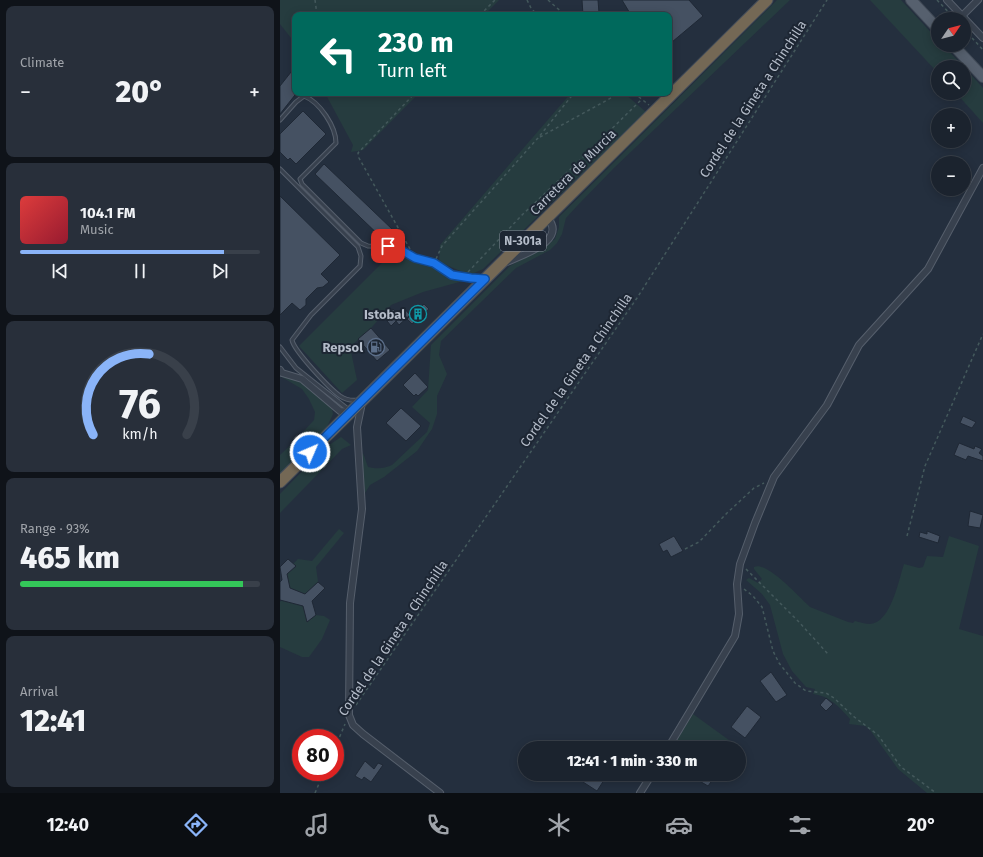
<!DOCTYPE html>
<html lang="en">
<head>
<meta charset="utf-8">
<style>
  body { margin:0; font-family:"Fira Sans",sans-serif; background:#282f3a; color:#f1f3f6; height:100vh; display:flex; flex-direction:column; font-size:15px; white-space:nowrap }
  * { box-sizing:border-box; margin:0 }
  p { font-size:13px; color:#a0a4aa }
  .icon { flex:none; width:22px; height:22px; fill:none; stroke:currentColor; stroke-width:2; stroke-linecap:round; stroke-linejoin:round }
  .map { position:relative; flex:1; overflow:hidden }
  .panel { display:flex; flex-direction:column; gap:6px; padding:6px; background:#0f1319; width:280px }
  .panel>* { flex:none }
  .banner { position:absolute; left:12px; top:12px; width:380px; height:84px; border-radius:8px; box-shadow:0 2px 10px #0003,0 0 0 1px #39404a; background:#00695c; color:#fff; overflow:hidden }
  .needle { width:26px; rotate:55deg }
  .fabs { position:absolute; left:651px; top:12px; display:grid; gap:8px }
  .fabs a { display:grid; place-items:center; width:40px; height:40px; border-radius:50%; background:#1b232e; box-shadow:0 2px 10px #0003,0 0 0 1px #39404a; font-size:20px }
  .speed { position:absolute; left:12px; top:729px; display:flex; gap:8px; font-size:20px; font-weight:700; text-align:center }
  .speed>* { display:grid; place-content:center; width:52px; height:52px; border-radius:50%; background:#1b232e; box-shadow:0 2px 10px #0003,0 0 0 1px #39404a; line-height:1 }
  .speed .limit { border:6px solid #d22; background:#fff; color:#111 }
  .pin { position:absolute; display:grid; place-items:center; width:34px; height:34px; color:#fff; margin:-17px; border-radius:8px; box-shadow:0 2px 6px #0006 }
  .me { position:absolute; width:44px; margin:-22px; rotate:45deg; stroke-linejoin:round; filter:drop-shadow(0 0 3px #0008) }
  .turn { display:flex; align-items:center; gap:14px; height:84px; padding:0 20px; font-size:18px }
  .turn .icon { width:52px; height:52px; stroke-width:2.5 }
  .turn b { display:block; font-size:28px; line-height:34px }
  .big { font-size:30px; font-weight:800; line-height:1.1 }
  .panel .card { flex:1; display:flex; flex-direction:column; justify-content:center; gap:6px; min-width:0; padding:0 14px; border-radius:8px; background:#282f3a }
  .panel .dial { align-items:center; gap:0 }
  .dial svg { height:104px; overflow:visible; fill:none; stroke:#39404a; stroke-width:7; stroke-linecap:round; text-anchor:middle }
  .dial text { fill:#f1f3f6; stroke:none }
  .song { display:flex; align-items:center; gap:12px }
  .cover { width:48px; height:48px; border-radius:6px; background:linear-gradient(135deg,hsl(0 70% 55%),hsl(350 70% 35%)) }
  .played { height:4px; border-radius:2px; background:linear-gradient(90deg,#8ab4f8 85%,#39404a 85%) }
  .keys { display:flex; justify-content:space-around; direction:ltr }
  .heat { display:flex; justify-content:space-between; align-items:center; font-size:22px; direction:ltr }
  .charge { height:6px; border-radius:3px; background:linear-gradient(90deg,#34c759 93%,#39404a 0) }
  .trip { position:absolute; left:238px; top:741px; width:228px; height:40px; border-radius:20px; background:#1b232e; box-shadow:0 2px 10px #0003,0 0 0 1px #39404a; font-weight:800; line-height:40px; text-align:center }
  .dock { display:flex; height:64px; justify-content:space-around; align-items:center; background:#0b0e12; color:#a0a4aa }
  .dock .icon { width:28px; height:28px }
  .dock .current { color:#8ab4f8 }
  .dock b { font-size:18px; color:#f1f3f6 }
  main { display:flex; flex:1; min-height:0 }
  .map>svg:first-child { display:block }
  .green { fill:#263c3f }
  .building { fill:#455162; stroke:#1f2835 }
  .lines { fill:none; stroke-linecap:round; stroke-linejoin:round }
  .lane-casing { stroke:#565f6c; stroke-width:5 }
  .street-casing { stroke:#565f6c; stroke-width:8 }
  .primary-casing { stroke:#414a57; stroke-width:12 }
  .highway-casing { stroke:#434c59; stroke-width:13 }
  .path { stroke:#44595c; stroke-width:1.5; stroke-dasharray:3 3; stroke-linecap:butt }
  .lane { stroke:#38414e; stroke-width:3 }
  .street { stroke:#38414e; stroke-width:6 }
  .primary { stroke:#56606e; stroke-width:10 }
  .highway { stroke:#746855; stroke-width:11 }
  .route-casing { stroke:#114b97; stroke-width:10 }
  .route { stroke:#1a73e8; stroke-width:7 }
  .labels { text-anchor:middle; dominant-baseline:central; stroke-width:4; stroke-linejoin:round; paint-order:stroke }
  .shield { fill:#1d2633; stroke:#878f9c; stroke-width:1 }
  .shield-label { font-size:12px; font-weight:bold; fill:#b4bcc9 }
  .street-label { font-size:13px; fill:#b4bcc9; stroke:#1d2633 }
  .poi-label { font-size:13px; font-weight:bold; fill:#b4bcc9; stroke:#1d2633; text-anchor:end }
</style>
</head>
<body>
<main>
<section class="panel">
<div class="card"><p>Climate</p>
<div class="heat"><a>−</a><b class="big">20°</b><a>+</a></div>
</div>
<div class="card">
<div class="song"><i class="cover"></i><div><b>104.1 FM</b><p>Music</p></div></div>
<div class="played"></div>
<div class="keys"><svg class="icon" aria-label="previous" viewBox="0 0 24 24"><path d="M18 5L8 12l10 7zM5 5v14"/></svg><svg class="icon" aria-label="pause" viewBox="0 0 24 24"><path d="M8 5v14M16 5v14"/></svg><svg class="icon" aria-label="next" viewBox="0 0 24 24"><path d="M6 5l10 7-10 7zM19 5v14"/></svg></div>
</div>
<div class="card dial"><svg viewBox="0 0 100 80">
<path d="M14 69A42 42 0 1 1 86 69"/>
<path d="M14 69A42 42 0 0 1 57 7" stroke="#8ab4f8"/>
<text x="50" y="56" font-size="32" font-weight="700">76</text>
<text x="50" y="72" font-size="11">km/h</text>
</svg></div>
<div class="card"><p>Range · 93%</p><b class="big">465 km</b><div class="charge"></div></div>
<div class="card"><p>Arrival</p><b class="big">12:41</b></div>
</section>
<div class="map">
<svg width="703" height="793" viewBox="0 0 703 793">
  <rect width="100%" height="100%" fill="#242f3e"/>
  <g class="green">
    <polygon points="0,0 219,0 204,15 15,15 15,43 0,24"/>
    <path d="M497 0H510L334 168 297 206 286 218 282 234 277 243 270 250 236 268 161 341 159 355 167 374 157 396V414L152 429 137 451 104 477 90 485 85 493 81 461 83 453 88 467C97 469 103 469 112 465L147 432 150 423 132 407 148 390 151 345 230 266 267 245 275 239 279 227V217Z"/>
    <polygon points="590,0 621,0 658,40 658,45 663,45 684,67 658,67 658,73"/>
    <polygon points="684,67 703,88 703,123 676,93 684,93"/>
    <polygon points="45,93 139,93 83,150 71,152 73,145"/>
    <polygon points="291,93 344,93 366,112 203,269 190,275 159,262 160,245"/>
    <polygon points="115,250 183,281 143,292 111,305 92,327 70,347 77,380 62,393 19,346"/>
    <polygon points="0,374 25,383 52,409 53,414 47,427 0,475 0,455 15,441 34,420 35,412 29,399 22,389 0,376"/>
    <polygon points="61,437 71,445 62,449 0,513 0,494 45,448"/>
    <polygon points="59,529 64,533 36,567 38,582 25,594 10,588 7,574 16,567 13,564 18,559 32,561"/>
    <path d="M669 536 699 546 679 629 703 636V793H647L618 769 590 730 585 726 569 724 570 719C559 707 550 696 533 694L535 689 526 687 512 671 503 654 490 605 482 594 466 580 469 578 478 583 482 579 474 569V567C486 560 520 598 530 607L568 622 573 623 575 621C580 622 585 624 590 624 611 623 619 579 624 564L639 568 643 567 647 556 663 557Z"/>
    <polygon points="2,600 23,606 27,622 36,615 44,616 50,620 42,639 29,657 22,657 0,647 0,602"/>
    <polygon points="413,714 464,751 459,757 459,748 392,748"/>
  </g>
  <g class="building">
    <polygon points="302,0 318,0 319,13 303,15"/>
    <polygon points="342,0 409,0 423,16 392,42 389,37 389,15 351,15"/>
    <polygon points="15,67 15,95 0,114 0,86"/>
    <polygon points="23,111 46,134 16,164 10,158 8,160 0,152 0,134"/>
    <polygon points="44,164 114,231 105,241 35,174"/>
    <polygon points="0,196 60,255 41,274 49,282 43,287 37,288 26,299 26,305 20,310 12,303 0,315"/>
    <polygon points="144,304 149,309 132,324 127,319"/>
    <polygon points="123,307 130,315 119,325 116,321 111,326 104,317 113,309 117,313"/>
    <polygon points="91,328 110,350 97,361 78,339"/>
    <polygon points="135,373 148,387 138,396 136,394 134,396 123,385"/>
    <polygon points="121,408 141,426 126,441 106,423"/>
    <polygon points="683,416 696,422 692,428 680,423"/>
    <polygon points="679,443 694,449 695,446 702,449 699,453 703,456 703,461 688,456 686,460 674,455"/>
    <polygon points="690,511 703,515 700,528 688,526"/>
    <polygon points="647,531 660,536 658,543 639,537 640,532 647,534"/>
    <polygon points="394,536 403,551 391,557 387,550 383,552 379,544"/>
    <polygon points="8,559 16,566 7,574 10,588 25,594 38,582 45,588 32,601 36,615 27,622 23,606 0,600 0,582 2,580 0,567"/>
    <polygon points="491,672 507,695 496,702 480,681"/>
    <polygon points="546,698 553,704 546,711 540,705"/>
    <polygon points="467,706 481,717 465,738 451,727"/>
    <polygon points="85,761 94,769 98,763 103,765 91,782 84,777 82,780 75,776"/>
    <polygon points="308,774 321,774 326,777 317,791 303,782"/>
    <polygon points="419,774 431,782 428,786 416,779"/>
  </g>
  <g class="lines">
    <g class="lane-casing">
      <g id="lane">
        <path d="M0 120 16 102 24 96C40 102 56 127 56 143L20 179 22 184 81 243 88 246 116 247 135 257 154 263 172 275 201 279"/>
        <path d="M0 169 78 247 81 256 80 266 31 315 12 340C14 351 50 389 60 396 66 400 71 401 78 400"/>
        <polyline points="0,347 16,368 69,410"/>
      </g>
    </g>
    <g class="street-casing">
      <g id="street">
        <polyline points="667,0 703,38"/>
        <polyline points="682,16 698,0"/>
        <path d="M227 262C244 254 288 241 267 217"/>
        <polyline points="0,370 2,373 22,379 60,411 70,412"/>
        <polyline points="82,403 77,427 82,509 70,603 69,715 73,725 83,734 160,793"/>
        <polyline points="388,748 455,636 459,614 457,584 460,564 475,523 494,477 547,405 579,345 648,269 703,168"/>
        <polyline points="360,793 372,774"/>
      </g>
    </g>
    <g class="primary-casing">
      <g id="primary">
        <polyline points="631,0 658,29"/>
        <polyline points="673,45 703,77"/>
      </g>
    </g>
    <g class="highway-casing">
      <polyline id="highway" points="0,482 487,0"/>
    </g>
    <g class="path">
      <polyline points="35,0 37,15"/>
      <polyline points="247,0 251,8 257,15"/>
      <polyline points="268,0 285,15"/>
      <polyline points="657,0 675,19"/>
      <polyline points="200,15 215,0"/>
      <polyline points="684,29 703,50"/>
      <polyline points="354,93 369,105"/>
      <polyline points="260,137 340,93"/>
      <polyline points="130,249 79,158 78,153 135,93"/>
      <polyline points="156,259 162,246 258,138 294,93"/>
      <polyline points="188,272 242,215 298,162 361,100"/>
      <polyline points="627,536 645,466 703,334"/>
      <polyline points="405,549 419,542 447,513 474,488 484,483"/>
      <polyline points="466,569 518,621 548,654"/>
      <polyline points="464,589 473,596 482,607 493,651 499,663 515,683 526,691 546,693 554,698 573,716 598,735 621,767 656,793"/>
      <polyline points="76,705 357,298 547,0"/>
      <polyline points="55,748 65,724"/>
      <polyline points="35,793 44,772"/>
    </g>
    <use href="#lane" class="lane"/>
    <use href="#street" class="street"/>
    <use href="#primary" class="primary"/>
    <use href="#highway" class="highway"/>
  </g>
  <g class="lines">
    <g class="route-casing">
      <polyline id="route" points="30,452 205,279 191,278 172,275 154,263 135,258 116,247 108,246"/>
    </g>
    <use href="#route" class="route"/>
  </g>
  <defs>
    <g id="building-ring" transform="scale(0.9)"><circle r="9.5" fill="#1d2633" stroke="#0f9aa8" stroke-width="1.5"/><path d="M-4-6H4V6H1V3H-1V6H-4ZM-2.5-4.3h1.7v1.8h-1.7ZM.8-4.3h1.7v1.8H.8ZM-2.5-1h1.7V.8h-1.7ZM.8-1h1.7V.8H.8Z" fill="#0f9aa8"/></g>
    <g id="fuel-ring" transform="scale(0.9)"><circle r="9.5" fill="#1d2633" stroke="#5c6f8a" stroke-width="1.5"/><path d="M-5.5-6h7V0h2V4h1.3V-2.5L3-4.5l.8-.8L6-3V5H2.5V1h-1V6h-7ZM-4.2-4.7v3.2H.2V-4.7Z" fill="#5c6f8a"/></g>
  </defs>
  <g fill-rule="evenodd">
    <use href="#building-ring" x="138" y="314"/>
    <use href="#fuel-ring" x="96" y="347"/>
  </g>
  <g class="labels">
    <rect class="shield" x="220" y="231" width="46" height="20" rx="3"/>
    <g class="shield-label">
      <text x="243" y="241">N-301a</text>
    </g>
    <g class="street-label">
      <text transform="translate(473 99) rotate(-57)">Cordel de la Gineta a Chinchilla</text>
      <text transform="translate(293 172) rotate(-45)">Carretera de Murcia</text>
      <text transform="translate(296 370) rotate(-55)">Cordel de la Gineta a Chinchilla</text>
      <text transform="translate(113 638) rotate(-56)">Cordel de la Gineta a Chinchilla</text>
    </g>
    <g class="poi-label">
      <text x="125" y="314">Istobal</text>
      <text x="83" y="347">Repsol</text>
    </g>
  </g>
</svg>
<div class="fabs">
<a><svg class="needle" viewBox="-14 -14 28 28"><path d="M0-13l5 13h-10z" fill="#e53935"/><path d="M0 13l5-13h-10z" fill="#a0a4aa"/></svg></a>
<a><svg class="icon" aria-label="search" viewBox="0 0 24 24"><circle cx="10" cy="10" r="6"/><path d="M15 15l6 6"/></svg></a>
<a>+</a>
<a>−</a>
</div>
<div class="speed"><div class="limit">80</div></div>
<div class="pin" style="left:108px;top:246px;background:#d93025"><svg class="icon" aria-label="arrive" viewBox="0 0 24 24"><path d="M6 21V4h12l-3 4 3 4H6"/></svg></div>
<svg class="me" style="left:30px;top:452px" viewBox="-20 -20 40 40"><circle r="17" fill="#1a73e8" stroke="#fff" stroke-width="3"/><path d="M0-11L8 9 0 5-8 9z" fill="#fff"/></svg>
<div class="trip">12:41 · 1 min · 330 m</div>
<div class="banner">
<div class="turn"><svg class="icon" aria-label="left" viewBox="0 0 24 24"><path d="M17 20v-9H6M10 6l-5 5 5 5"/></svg><div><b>230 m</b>Turn left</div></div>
</div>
</div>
</main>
<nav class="dock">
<b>12:40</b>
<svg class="icon current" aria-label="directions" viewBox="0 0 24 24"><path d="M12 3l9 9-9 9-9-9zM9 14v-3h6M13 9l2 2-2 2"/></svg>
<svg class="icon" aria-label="music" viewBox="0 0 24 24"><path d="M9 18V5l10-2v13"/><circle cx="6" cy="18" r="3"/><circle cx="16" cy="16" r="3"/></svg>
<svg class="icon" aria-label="phone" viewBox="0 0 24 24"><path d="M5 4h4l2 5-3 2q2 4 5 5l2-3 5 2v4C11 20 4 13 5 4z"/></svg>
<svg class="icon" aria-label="climate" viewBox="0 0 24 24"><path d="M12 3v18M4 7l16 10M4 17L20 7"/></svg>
<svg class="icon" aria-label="car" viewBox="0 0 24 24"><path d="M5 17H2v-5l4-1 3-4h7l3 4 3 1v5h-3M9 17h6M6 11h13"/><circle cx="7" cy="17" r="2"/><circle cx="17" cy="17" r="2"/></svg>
<svg class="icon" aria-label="filters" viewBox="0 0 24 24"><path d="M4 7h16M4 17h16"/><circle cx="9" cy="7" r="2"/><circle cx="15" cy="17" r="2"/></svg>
<b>20°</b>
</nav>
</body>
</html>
